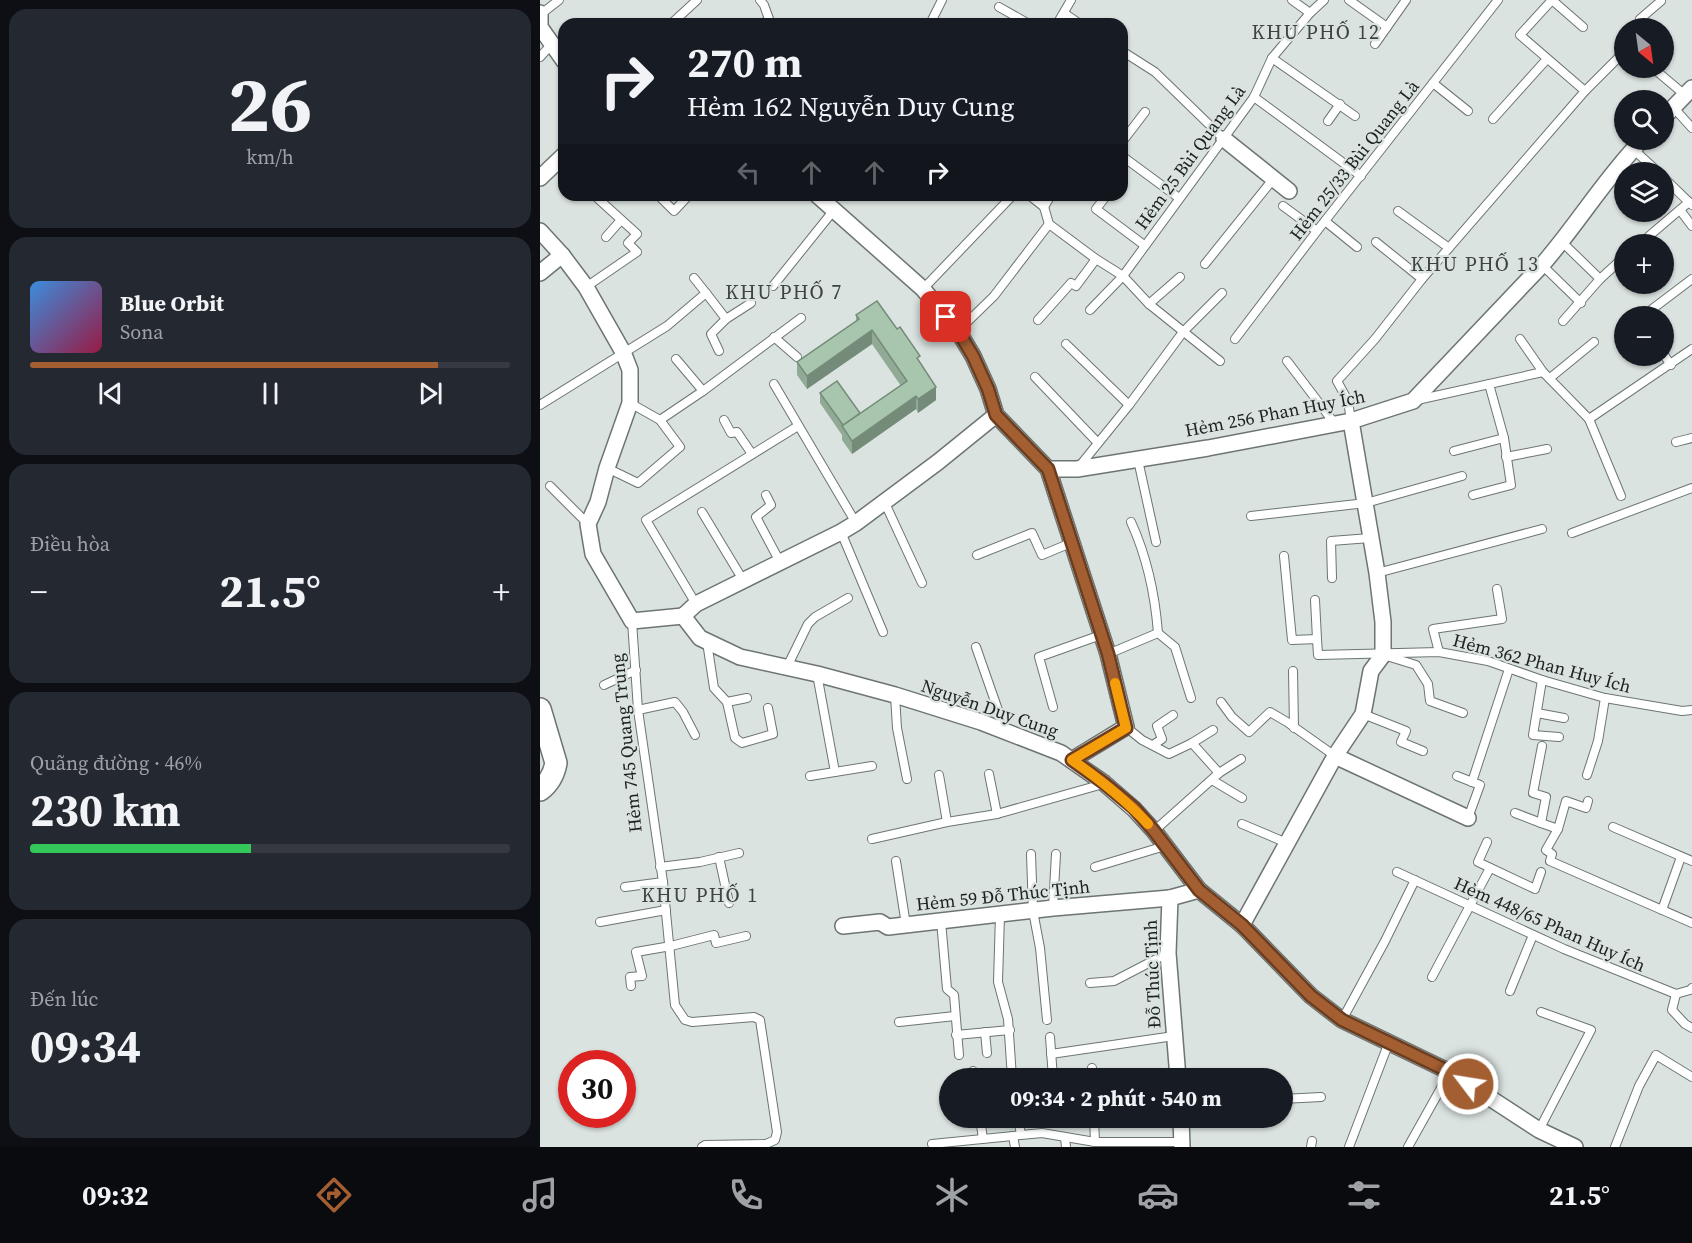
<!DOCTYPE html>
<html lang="vi">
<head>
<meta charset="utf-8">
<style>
  body { margin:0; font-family:"Source Serif 4",serif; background:#242831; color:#f1f3f6; height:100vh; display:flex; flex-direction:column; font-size:22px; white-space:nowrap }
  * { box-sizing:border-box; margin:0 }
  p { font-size:20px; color:#9ea1a6 }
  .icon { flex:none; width:33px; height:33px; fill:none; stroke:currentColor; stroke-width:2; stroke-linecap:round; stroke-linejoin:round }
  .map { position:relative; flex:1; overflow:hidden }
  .details { display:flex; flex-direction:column; gap:9px; padding:9px; background:#0d0f14; width:540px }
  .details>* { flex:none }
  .top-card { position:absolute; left:18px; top:18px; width:570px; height:183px; border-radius:18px; box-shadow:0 2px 4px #0004; background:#171b24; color:#f1f3f6; overflow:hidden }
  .needle { width:39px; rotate:151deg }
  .controls { position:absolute; left:1074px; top:18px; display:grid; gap:12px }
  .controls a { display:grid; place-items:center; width:60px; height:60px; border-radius:50%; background:#171b24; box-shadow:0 2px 4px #0004; font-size:30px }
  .speed { position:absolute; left:18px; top:1050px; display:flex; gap:12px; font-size:30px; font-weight:700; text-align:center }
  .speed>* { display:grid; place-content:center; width:78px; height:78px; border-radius:50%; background:#171b24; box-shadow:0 2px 4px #0004; line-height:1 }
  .speed .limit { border:9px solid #d22; background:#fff; color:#111 }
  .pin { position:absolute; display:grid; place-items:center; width:51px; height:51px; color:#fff; margin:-26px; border-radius:12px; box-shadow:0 3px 9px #0006 }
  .me { position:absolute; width:66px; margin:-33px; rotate:301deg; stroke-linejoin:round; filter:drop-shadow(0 0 4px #0008) }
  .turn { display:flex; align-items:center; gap:21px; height:126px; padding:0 30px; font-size:27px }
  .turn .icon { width:78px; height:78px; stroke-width:2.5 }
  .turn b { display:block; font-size:42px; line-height:51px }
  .lanes { display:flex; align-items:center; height:57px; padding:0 30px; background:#0003; justify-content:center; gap:30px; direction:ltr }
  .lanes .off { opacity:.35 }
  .big { font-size:45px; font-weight:700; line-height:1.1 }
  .details .tile { flex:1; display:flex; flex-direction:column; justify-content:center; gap:9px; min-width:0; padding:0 21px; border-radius:18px; background:#242831 }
  .details .dial { align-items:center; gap:0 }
  .dial b { font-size:78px; line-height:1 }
  .song { display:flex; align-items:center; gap:18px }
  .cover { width:72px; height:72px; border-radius:9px; background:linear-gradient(135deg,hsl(210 70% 55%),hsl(340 70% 35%)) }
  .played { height:6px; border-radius:3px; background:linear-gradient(90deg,#a35e31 85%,#363941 85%) }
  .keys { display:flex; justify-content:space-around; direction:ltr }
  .heat { display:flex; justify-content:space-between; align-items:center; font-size:33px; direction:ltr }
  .charge { height:9px; border-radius:4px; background:linear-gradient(90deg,#34c759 46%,#363941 0) }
  .trip { position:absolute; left:399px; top:1068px; width:354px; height:60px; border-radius:30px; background:#171b24; box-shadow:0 2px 4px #0004; font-weight:700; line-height:60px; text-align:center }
  .tabs { display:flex; height:96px; justify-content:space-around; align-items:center; background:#090b0e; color:#9ea1a6 }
  .tabs .icon { width:42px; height:42px }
  .tabs .active { color:#a35e31 }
  .tabs b { font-size:27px; color:#f1f3f6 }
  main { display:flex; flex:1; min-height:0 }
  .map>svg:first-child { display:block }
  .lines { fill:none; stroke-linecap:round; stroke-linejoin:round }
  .lane-casing { stroke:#6d7573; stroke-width:10 }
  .street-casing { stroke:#6d7573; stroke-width:18 }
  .secondary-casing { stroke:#6d7573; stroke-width:24 }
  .lane { stroke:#fff; stroke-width:8 }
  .street { stroke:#fff; stroke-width:15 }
  .secondary { stroke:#fff; stroke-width:21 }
  .wall { fill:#90aa95 }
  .shaded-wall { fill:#758b79 }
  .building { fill:#a7c6ad; stroke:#758b79; stroke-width:1.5 }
  .route-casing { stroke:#6a3d20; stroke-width:15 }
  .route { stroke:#a35e31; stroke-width:10 }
  .slow { stroke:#f59e0b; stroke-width:10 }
  .labels { text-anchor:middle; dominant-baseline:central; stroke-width:4.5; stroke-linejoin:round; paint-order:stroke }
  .street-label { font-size:18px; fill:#1d201f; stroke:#dae3e0 }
  .neighbourhood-label { font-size:20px; letter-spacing:1.5px; fill:#3d4442; stroke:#dae3e0 }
</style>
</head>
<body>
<main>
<section class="details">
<div class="tile dial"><b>26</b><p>km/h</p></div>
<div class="tile">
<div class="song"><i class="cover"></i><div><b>Blue Orbit</b><p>Sona</p></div></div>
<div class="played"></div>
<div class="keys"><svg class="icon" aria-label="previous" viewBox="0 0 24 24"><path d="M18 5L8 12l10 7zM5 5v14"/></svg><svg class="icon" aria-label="pause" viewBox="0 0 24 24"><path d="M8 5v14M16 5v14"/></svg><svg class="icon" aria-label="next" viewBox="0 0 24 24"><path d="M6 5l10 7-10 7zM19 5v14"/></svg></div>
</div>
<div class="tile"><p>Điều hòa</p>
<div class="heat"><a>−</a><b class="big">21.5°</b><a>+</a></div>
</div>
<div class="tile"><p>Quãng đường · 46%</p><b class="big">230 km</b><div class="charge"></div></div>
<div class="tile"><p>Đến lúc</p><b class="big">09:34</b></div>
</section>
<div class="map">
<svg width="1152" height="1147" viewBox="0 0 1152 1147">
  <rect width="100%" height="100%" fill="#dae3e0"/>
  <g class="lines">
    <g class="lane-casing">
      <g id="lane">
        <polyline points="220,0 224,5 229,19 222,24"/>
        <polyline points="752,0 770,13"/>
        <polyline points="809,0 847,27"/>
        <polyline points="1012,0 980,35 1045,91 1084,52"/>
        <polyline points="1012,0 1043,27"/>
        <polyline points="459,7 489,24"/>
        <polyline points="524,13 540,24"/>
        <polyline points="1,14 19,0"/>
        <polyline points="131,24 157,0"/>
        <polyline points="390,24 402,0"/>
        <polyline points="517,24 531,0"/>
        <polyline points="1108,28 1100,19 1121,1 1120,0"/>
        <polyline points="835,44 866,0"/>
        <polyline points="582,51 615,72 684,139"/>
        <polyline points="0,57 11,45"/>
        <polyline points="732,58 815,116"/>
        <polyline points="1113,68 1145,95"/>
        <polyline points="893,83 928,111"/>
        <polyline points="714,97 821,176"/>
        <polyline points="1133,107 1152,128"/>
        <polyline points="953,119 1007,59"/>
        <polyline points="788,121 800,104"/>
        <polyline points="582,142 605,112"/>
        <polyline points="1093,149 1118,172"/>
        <polyline points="582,156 639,198"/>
        <polyline points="1124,178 1152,205"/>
        <polyline points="118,195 134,211 149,195"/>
        <polyline points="489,195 504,207 509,224 556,259 583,276 609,304 680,361"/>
        <polyline points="567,195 556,209 604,245"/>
        <polyline points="743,206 777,231"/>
        <polyline points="504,207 511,195"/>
        <polyline points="1140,210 1152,226"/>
        <polyline points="858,211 909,248"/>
        <polyline points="785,221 817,247"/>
        <polyline points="1109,236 1149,202"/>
        <polyline points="66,237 81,220"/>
        <polyline points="836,242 882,279"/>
        <polyline points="1022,242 1060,279 1084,257"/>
        <polyline points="665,264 734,178"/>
        <polyline points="1002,265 1041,303"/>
        <polyline points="154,278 166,293"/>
        <polyline points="233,286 294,210"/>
        <polyline points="46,287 97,252 88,243 97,234 54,195"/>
        <polyline points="383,289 473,195"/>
        <polyline points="609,304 640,277"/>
        <polyline points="550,310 583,276 714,97 732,58 770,13 784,0"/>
        <polyline points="1103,316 1152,279"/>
        <polyline points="498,320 531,283 536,286 556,259"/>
        <polyline points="1023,321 1060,279"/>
        <polyline points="418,331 454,296 509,224"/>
        <polyline points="234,337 257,357"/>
        <polyline points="695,339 777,231 958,0"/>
        <polyline points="980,339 1003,372"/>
        <polyline points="526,344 589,405"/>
        <polyline points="179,351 171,334 186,319 211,303"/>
        <polyline points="1124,355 1131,365"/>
        <polyline points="136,359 163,391"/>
        <polyline points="747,361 795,424"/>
        <polyline points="495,377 558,443"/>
        <polyline points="1010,378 1054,342"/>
        <polyline points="234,384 316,523"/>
        <polyline points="877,400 1003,372 1049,419 1152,349"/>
        <polyline points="90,403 120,420 163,391 261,318"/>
        <polyline points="0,405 127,326 166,293 186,319"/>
        <polyline points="1049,419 1081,496"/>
        <polyline points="184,420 191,433 197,432 212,454"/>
        <polyline points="811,421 808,401 797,381 835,339 882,279 1045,91"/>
        <polyline points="1136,442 1152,438"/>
        <polyline points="914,451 964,438"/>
        <polyline points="966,457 1007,449"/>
        <polyline points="598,460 616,542"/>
        <polyline points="67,468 98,483 140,447 120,420"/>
        <polyline points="538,468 589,405 643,332 682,293"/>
        <polyline points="10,486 48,524"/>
        <polyline points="226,495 231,505 216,517 240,562"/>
        <polyline points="933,495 971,485 964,438 949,384"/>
        <polyline points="344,501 382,583"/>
        <polyline points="162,512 203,580"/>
        <polyline points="711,516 826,503 922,476"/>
        <path d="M591 522C607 557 615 594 618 633L635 647 651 698"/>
        <polyline points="301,532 343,632"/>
        <polyline points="1032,533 1152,488"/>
        <polyline points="437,555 492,533 502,555 533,542"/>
        <polyline points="744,556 752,640 777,639 778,655 899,652 948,661 1002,680 1065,698 1142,711 1152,710"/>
        <polyline points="837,573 1002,529"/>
        <polyline points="792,578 791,541 830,538"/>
        <polyline points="775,600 777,639"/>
        <polyline points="156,604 106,520 258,426"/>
        <polyline points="92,621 98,710 123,882 135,1005 145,1020 152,1022 214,1017 220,1020 237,1132 235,1140 226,1144 165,1145 162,1147"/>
        <polyline points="167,642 174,688 187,702 195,738 202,743 233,734 228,708"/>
        <polyline points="436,647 465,730"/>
        <polyline points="899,652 893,629 962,619 957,589"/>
        <polyline points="568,654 618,633"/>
        <polyline points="850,657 876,665 888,684 890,701 923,713"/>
        <polyline points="247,667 268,624 275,617 308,598"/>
        <polyline points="753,671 754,728"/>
        <polyline points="277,674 295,772"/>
        <polyline points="1002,680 993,735 1019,737"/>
        <polyline points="64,685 96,670"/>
        <polyline points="355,695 357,728 367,779"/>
        <polyline points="187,702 207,698"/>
        <polyline points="681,702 692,717 709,732 730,712 747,722 795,756"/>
        <polyline points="513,707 499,657 561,635"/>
        <polyline points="98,710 135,702 143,712 155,735"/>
        <polyline points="997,713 1024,718"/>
        <polyline points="823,714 866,731 861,742 883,751"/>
        <polyline points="586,727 602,740 629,754 652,743 679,773"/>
        <polyline points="652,743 673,730"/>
        <polyline points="613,745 622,739 617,726 633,715"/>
        <polyline points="449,774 457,814"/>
        <polyline points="399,775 407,822"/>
        <polyline points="1047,775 1058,741 1065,698"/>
        <polyline points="270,776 332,766"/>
        <polyline points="917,776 940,785 928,818"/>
        <polyline points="672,780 702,798"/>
        <polyline points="932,782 969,669"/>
        <polyline points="1048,801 1046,808 1026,801 1018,829 1006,850 1012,854 1010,861 1152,923"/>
        <polyline points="975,813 1001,823 1006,797 993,793 1002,746"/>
        <polyline points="1001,823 1018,829"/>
        <polyline points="702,824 747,843"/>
        <polyline points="1073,827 1152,861"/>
        <polyline points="614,831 679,773 701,759"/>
        <polyline points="332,839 407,822 457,814 563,784"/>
        <polyline points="947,842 938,862 995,889 1001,872"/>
        <polyline points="491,854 493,911 500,948 507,1020"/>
        <polyline points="179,857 189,903"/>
        <polyline points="356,861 366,925"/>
        <polyline points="120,867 160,862 199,853"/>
        <polyline points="555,867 625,846"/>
        <polyline points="857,872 1024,949 1136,994 1150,990 1152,988"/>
        <polyline points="85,887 123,882"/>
        <polyline points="513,908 516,854"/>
        <polyline points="1122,910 1141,857"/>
        <polyline points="460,915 458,982 468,1019 472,1078"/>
        <polyline points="401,921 407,989 414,995 419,1055"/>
        <polyline points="60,922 126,910"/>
        <polyline points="892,977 950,868"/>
        <polyline points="550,983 574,981 628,953"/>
        <polyline points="91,986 90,977 102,976 96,952 131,946 174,935 176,943 206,936"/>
        <polyline points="970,991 993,935"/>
        <polyline points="1136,994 1132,1010 1145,1024 1152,1028"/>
        <polyline points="802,1020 845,941 875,880"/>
        <polyline points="359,1022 415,1016"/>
        <polyline points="445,1032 447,1053"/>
        <polyline points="416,1035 470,1030"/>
        <polyline points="510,1037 513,1078"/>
        <polyline points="511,1054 634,1036"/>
        <polyline points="552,1068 553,1078"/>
        <polyline points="433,1071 434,1078"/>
        <polyline points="742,1099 781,1097"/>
        <polyline points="440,1118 443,1139"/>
        <polyline points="478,1118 481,1135"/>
        <polyline points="554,1118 555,1142"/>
        <polyline points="999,1130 1051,1030 1001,1012"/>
        <polyline points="473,1136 475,1147"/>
        <polyline points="525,1138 526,1147"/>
        <polyline points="392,1144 502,1133 555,1142 642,1142"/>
        <polyline points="771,1147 772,1141"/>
        <polyline points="809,1147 849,1042"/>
        <polyline points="868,1147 910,1072"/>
        <polyline points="1075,1147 1099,1086 1116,1055 1152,1077"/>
      </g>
    </g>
    <g class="street-casing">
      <g id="street">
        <polyline points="0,13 0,27 24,61"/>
        <polyline points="1124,117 1152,88"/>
        <polyline points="684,139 749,191"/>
        <polyline points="0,178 24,155"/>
        <polyline points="277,195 383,289 418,331 433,356 448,389 456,415 508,469 568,654 586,727 532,760"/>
        <polyline points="0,231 22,255 46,287 83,352 90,370 90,403 67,468 58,502 48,524 53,554 92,621 143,616 160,638 200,657 277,674 355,695 441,722 521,753 564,783 594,809 614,831 659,890 702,925 771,996 802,1020 910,1072 999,1130 1035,1147"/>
        <polyline points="0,273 22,255"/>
        <path d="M508 469H537L668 448 811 421 873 401 1002 265C1037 225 1065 178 1102 140"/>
        <polyline points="143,616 156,604 301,532 316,523 398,462 456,415"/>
        <polyline points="795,756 928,818"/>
        <polyline points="702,925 795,756 823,714 831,671 843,655 843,622 837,573 811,421"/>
        <polyline points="303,926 340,922 348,927 513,908 630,898"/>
        <polyline points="638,1078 628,953 630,898 659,890"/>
        <polyline points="641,1118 642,1147"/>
      </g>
    </g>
    <g class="secondary-casing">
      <path id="secondary" d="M0 709 16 763C14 774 9 783 0 790"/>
    </g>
    <use href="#lane" class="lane"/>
    <use href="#street" class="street"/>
    <use href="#secondary" class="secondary"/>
  </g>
  <polygon class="wall" points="316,315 380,363 396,400 378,413 376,409 312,454 302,440 302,435 280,403 280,393 320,414 361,386 332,344 267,389 257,375 257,362 316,321"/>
  <g class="shaded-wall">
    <polygon points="332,330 332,344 267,389 267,376"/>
    <polygon points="396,387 396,400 378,413 378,399"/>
    <polygon points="376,396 376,409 312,454 312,441"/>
  </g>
  <g class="building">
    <polygon points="337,301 357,329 360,327 380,356 377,358 396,387 378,399 376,396 312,441 302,426 367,381 332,330 267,376 257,362 319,319 316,315"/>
    <polygon points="297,381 320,413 303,425 280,393"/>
  </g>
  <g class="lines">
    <g class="route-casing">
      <polyline id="route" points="406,317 418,331 433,356 448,389 456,415 508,469 568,654 586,728 532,760 564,783 594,808 614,831 659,890 702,925 771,996 802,1020 910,1072 928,1084"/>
    </g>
    <use href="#route" class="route"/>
    <path class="slow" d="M575 683 586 728 532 760C559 779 585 799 608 824"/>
  </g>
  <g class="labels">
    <g class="street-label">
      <text transform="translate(650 157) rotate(-54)">Hẻm 25 Bùi Quang Là</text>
      <text transform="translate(814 160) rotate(-52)">Hẻm 25/33 Bùi Quang Là</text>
      <text transform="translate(735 413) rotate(-11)">Hẻm 256 Phan Huy Ích</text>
      <text transform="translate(1002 663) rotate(15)">Hẻm 362 Phan Huy Ích</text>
      <text transform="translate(450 708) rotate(19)">Nguyễn Duy Cung</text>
      <text transform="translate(86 743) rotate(-96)">Hẻm 745 Quang Trung</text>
      <text transform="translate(463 895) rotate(-6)">Hẻm 59 Đỗ Thúc Tịnh</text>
      <text transform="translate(1010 924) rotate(24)">Hẻm 448/65 Phan Huy Ích</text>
      <text transform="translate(612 974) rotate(-92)">Đỗ Thúc Tịnh</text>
    </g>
    <g class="neighbourhood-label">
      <text x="776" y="32">KHU PHỐ 12</text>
      <text x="935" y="264">KHU PHỐ 13</text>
      <text x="244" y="292">KHU PHỐ 7</text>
      <text x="160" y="895">KHU PHỐ 1</text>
    </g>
  </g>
</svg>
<div class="controls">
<a><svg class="needle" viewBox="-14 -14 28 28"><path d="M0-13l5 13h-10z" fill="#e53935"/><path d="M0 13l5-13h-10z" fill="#9ea1a6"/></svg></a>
<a><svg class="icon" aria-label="search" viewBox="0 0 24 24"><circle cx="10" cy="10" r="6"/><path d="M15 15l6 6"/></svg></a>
<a><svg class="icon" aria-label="layers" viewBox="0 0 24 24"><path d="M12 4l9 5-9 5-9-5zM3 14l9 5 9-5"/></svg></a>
<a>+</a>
<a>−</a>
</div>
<div class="speed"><div class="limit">30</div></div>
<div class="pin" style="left:406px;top:317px;background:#d93025"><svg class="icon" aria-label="arrive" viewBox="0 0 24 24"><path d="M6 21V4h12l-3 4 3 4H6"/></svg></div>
<svg class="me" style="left:928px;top:1084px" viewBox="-20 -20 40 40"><circle r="17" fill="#a35e31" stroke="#fff" stroke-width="3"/><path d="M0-11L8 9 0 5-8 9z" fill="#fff"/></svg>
<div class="trip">09:34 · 2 phút · 540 m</div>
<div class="top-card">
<div class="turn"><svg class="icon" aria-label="right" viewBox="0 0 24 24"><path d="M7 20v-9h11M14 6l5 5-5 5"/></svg><div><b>270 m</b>Hẻm 162 Nguyễn Duy Cung</div></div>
<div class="lanes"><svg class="icon off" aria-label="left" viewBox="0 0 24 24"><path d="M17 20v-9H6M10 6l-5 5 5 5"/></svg><svg class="icon off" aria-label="ahead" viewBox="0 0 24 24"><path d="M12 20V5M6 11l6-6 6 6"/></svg><svg class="icon off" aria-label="ahead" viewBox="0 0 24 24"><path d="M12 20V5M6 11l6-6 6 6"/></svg><svg class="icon" aria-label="right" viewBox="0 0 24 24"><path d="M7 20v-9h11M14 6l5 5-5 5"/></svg></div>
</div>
</div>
</main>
<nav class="tabs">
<b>09:32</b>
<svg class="icon active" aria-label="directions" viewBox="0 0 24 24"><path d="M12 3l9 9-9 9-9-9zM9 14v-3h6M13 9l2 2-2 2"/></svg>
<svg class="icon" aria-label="music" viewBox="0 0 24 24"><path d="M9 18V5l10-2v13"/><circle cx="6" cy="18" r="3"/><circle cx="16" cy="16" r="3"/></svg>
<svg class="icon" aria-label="phone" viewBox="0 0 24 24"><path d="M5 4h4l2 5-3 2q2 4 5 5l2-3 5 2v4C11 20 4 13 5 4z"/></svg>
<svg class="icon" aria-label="climate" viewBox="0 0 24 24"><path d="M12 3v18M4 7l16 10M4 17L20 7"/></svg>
<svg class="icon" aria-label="car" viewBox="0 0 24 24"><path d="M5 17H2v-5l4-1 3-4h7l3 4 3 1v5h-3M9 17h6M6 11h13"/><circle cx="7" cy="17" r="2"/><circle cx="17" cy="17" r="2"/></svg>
<svg class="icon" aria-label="filters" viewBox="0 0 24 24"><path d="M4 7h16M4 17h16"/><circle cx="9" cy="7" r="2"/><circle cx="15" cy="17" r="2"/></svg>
<b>21.5°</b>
</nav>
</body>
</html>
